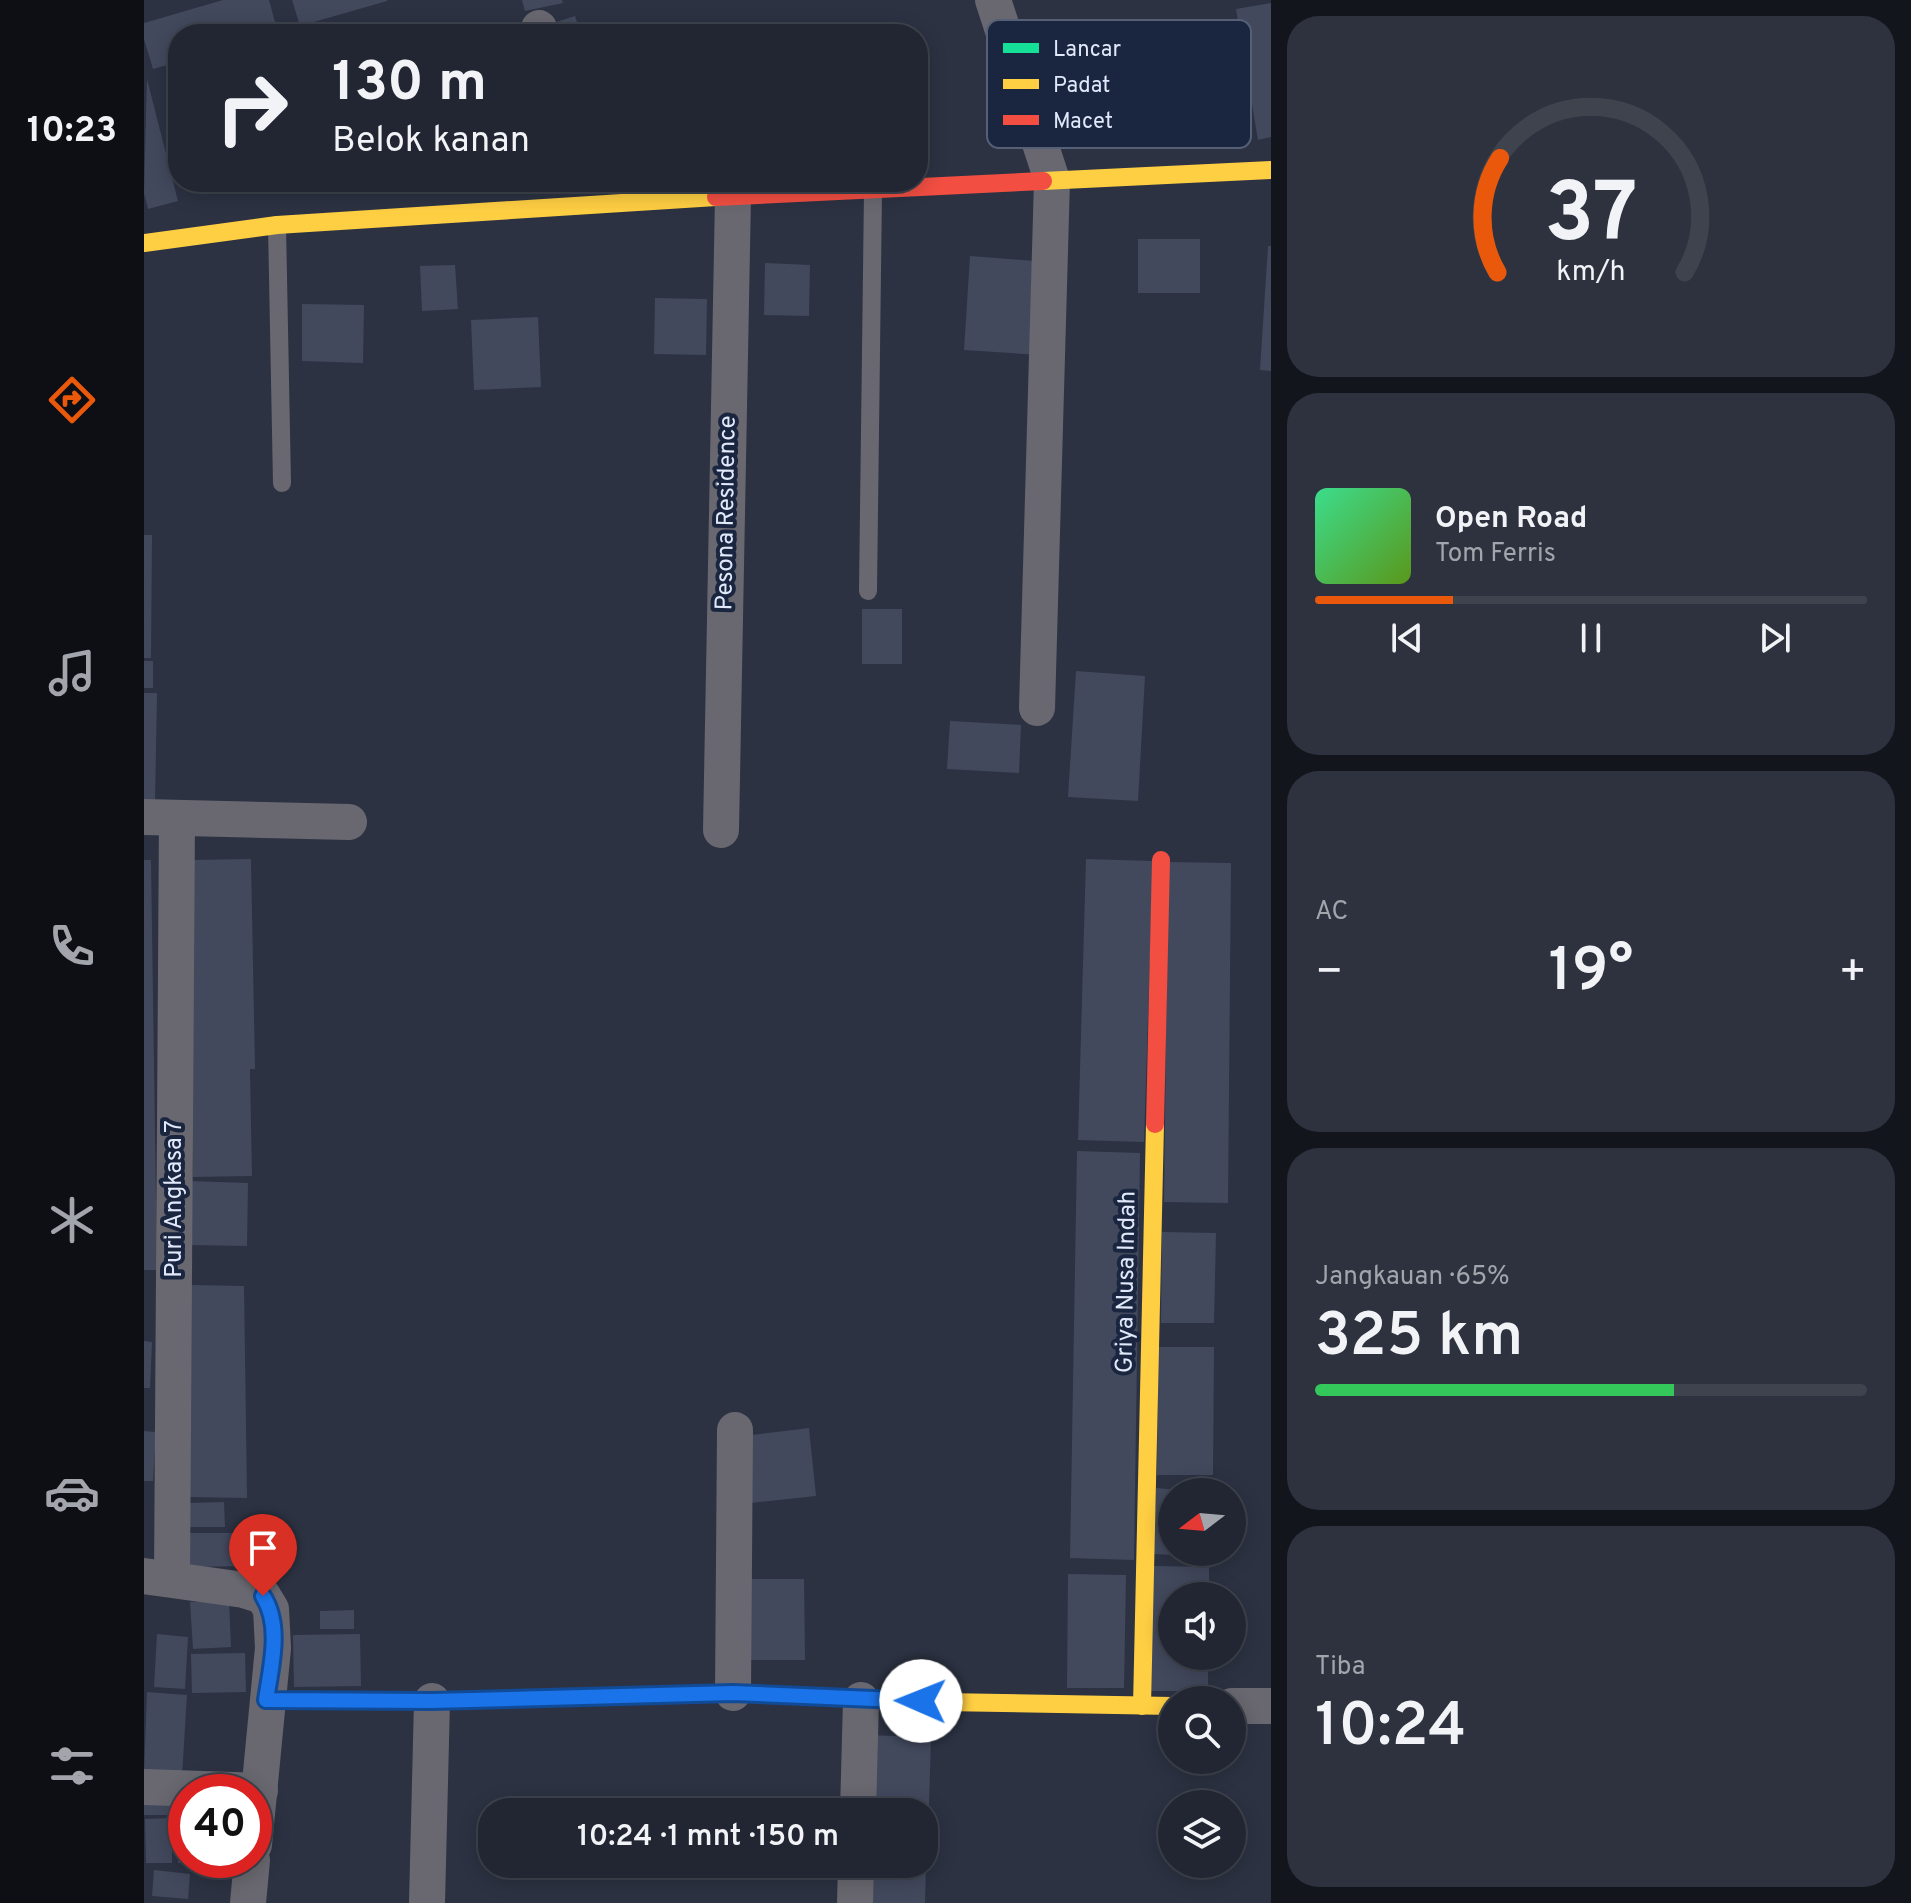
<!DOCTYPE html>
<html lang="id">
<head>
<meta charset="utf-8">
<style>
  body { margin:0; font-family:Overpass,sans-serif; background:#2d323e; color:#f1f3f6; height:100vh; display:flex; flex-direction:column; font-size:30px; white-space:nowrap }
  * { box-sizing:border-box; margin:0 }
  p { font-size:26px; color:#a2a5ac }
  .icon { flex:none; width:44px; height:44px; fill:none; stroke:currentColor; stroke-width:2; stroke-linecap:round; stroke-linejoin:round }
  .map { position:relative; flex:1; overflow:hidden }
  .panel { display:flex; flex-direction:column; gap:16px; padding:16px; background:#12151c; width:640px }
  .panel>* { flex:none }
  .guide { position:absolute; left:24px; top:24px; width:760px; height:168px; border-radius:32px; box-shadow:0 4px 20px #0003,0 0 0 2px #3e434d; background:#212632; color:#f1f3f6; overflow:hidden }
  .needle { width:52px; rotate:254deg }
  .controls { position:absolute; left:1014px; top:1478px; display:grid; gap:16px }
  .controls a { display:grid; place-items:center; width:88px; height:88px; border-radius:50%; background:#212632; box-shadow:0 4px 20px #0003,0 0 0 2px #3e434d; font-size:40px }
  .speed { position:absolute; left:24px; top:1774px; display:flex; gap:16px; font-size:40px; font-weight:700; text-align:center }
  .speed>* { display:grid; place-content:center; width:104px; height:104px; border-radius:50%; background:#212632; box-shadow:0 4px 20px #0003,0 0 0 2px #3e434d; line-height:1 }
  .speed .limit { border:12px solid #d22; background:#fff; color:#111 }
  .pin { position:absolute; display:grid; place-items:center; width:68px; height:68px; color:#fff; margin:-82px -34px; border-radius:50% 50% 50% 0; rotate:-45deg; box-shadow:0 0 8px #0007 }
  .pin .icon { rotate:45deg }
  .me { position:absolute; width:88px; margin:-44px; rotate:271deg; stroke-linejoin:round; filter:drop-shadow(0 0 6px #0008) }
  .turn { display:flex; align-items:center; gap:28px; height:168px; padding:0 32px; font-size:36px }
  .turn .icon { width:104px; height:104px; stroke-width:2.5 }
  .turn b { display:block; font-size:56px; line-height:68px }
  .big { font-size:60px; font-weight:600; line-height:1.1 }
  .panel .card { flex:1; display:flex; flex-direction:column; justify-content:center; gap:12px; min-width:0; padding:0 28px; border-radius:32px; background:#2d323e }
  .panel .dial { align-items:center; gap:0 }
  .dial svg { height:208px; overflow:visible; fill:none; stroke:#3e434d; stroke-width:7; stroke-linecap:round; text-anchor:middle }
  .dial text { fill:#f1f3f6; stroke:none }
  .song { display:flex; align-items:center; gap:24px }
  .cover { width:96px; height:96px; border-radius:12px; background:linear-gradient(135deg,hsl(150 70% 55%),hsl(90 70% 35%)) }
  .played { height:8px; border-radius:4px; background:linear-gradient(90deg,#ea580c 25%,#3e434d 25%) }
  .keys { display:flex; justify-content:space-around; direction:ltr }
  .heat { display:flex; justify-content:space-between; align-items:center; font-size:44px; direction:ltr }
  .charge { height:12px; border-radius:6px; background:linear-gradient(90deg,#34c759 65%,#3e434d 0) }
  .trip { position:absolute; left:334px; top:1798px; width:460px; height:80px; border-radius:32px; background:#212632; box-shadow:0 4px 20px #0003,0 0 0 2px #3e434d; font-weight:600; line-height:80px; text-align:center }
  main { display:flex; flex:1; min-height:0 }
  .menu { display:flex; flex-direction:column; width:144px; justify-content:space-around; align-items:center; background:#0d0f14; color:#a2a5ac }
  .menu .icon { width:56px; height:56px }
  .menu .active { color:#ea580c }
  .menu b { font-size:36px; color:#f1f3f6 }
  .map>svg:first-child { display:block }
  .building { fill:#42495d }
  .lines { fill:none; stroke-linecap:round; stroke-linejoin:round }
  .lane { stroke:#696870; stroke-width:18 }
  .street { stroke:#696870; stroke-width:36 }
  .fast { stroke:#16e098; stroke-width:18 }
  .slow { stroke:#ffcf43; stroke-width:18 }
  .jam { stroke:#f24e42; stroke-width:18 }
  .route-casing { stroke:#114b97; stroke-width:20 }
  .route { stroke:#1a73e8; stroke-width:14 }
  .labels { text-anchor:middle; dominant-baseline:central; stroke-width:8; stroke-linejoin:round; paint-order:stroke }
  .street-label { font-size:24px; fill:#e0e8fa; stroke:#1a253f }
  .key { fill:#1a253f; stroke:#556077; stroke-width:2 }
  .key-label { font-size:22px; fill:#e0e8fa }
</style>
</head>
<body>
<main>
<nav class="menu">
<b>10:23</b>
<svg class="icon active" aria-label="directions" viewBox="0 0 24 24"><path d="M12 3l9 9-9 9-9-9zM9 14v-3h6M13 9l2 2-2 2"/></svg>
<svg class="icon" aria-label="music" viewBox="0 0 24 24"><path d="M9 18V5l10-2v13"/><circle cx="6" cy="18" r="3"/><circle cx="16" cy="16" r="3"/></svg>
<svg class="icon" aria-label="phone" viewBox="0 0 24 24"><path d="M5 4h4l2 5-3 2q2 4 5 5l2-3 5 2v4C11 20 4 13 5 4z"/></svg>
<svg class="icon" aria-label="climate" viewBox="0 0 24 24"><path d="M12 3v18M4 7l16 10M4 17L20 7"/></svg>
<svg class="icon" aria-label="car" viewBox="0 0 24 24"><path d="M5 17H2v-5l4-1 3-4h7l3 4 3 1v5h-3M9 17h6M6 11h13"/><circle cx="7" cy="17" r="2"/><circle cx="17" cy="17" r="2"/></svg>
<svg class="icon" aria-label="filters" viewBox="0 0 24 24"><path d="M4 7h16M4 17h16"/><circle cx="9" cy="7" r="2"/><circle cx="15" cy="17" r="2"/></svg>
</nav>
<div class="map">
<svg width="1127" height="1903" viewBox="0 0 1127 1903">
  <rect width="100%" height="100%" fill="#2c3242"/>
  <g class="building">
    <polygon points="79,0 125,0 134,33 34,34 34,62 9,69 0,39 0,23"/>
    <polygon points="148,0 243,0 243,1 156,26"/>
    <polygon points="378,0 418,0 419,3 381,11"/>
    <polygon points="1127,3 1127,137 1114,140 1092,9"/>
    <polygon points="431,16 437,34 399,34 397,27"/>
    <polygon points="3,79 34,201 4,209 0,193"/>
    <rect x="994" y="239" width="62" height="54"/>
    <polygon points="1124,246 1127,246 1127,371 1116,370"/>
    <polygon points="826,256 903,262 896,355 820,350"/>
    <polygon points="621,263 666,265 665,316 620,315"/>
    <polygon points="311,265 314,309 278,311 276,266"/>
    <polygon points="511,298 563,299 562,355 510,354"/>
    <polygon points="158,304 220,305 219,363 158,361"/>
    <polygon points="394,317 397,387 330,390 327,320"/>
    <polygon points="0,535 8,535 7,658 0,658"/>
    <rect x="718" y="609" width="40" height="55"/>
    <rect x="0" y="661" width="9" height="27"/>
    <polygon points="932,671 1001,676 994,801 924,797"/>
    <polygon points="0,693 13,693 11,804 0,803"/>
    <polygon points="806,721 877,725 875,773 803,769"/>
    <polygon points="107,859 111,1069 106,1069 108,1176 49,1177 44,860"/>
    <polygon points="942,859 1009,861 1000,1142 934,1140"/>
    <polygon points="0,860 7,860 13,1270 0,1270"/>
    <polygon points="1024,862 1087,863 1084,1203 1020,1202"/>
    <polygon points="933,1151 996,1153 990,1560 926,1558"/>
    <polygon points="45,1181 104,1183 103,1246 43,1245"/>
    <polygon points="1018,1232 1072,1233 1070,1323 1017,1323"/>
    <polygon points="47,1285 100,1286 103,1498 45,1497"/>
    <polygon points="0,1341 8,1342 6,1388 0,1388"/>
    <polygon points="1014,1347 1070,1347 1069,1475 1013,1475"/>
    <polygon points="665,1428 672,1496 607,1503 599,1436"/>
    <polygon points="0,1431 12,1432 9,1481 0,1481"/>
    <polygon points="1012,1488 1034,1490 1028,1492 1028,1552 1055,1552 1055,1556 1009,1554"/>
    <polygon points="80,1502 81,1527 45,1527 45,1503"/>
    <polygon points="46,1533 97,1533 98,1566 46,1567"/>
    <polygon points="1008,1566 1065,1567 1065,1596 1028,1596 1028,1656 1064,1656 1064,1691 1007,1691"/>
    <polygon points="924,1574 982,1575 980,1688 923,1688"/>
    <polygon points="604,1579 660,1579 661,1660 604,1660"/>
    <polygon points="85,1600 87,1647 49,1649 46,1602"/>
    <polygon points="210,1610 210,1629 176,1629 176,1611"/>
    <polygon points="13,1634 44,1637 41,1689 10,1687"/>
    <polygon points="216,1634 217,1686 150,1687 149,1635"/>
    <polygon points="101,1653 102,1692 48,1693 47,1654"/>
    <polygon points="3,1692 43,1695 38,1776 0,1773"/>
    <polygon points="717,1735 787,1737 785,1805 716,1804"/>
    <rect x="0" y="1795" width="42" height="20"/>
    <polygon points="28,1818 28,1863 2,1863 1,1819"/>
    <polygon points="34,1820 42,1820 42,1860 59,1863 34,1863"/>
    <polygon points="726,1864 782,1864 781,1903 724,1903"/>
    <polygon points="10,1870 46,1874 44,1899 8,1896"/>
  </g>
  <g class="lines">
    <g class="lane">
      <polyline points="133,225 138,483"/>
      <polyline points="724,591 729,191"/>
    </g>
    <g class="street">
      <polyline points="849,0 908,180 893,708"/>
      <polyline points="395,28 397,34"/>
      <polyline points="0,817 205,822"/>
      <polyline points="577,830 589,196"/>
      <polyline points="0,1576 100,1590 119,1596 127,1609 129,1648 110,1845"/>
      <polyline points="28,1579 33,818"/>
      <polyline points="589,1693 591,1430"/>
      <polyline points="1088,1706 1127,1706"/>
      <polyline points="0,1787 116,1791"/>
      <polyline points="714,1812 717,1700"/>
      <polyline points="104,1903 108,1860"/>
      <polyline points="283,1903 288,1701"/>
      <polyline points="711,1903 712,1864"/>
    </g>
    <polyline class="fast" points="122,1700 288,1701 589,1693 798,1702"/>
    <g class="slow">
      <polyline points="899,181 1127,170"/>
      <polyline points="0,243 133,225 572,197"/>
      <polyline points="798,1702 1028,1706"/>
      <polyline points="998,1706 1011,1124"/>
    </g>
    <g class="jam">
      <polyline points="572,197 899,181"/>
      <polyline points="1011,1124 1017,860"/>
    </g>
  </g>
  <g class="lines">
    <g class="route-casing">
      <path id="route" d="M119 1596C138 1626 127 1666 122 1700L288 1701 589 1693 777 1701"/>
    </g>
    <use href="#route" class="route"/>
  </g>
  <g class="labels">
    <g class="street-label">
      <text transform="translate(583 513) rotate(-89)">Pesona Residence</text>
      <text transform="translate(31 1199) rotate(-90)">Puri Angkasa 7</text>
      <text transform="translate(983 1282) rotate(-89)">Griya Nusa Indah</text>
    </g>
  </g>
  <rect x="843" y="20" width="264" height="128" rx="12" class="key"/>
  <rect x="859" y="43" width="36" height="10" fill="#16e098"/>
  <rect x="859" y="79" width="36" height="10" fill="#ffcf43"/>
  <rect x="859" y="115" width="36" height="10" fill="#f24e42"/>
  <g class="key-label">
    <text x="909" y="56">Lancar</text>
    <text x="909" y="92">Padat</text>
    <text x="909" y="128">Macet</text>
  </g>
</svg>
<div class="controls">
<a><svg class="needle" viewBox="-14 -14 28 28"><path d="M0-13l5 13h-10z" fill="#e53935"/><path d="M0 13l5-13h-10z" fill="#a2a5ac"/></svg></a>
<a><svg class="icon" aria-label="sound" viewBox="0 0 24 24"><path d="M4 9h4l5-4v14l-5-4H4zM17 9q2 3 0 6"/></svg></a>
<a><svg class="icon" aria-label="search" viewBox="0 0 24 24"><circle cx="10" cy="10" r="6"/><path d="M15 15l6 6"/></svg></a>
<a><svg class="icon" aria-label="layers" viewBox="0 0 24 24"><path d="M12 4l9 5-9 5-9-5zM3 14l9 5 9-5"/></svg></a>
</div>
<div class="speed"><div class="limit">40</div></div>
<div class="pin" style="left:119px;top:1596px;background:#d93025"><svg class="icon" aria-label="arrive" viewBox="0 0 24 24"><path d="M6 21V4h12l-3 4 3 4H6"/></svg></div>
<svg class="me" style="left:777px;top:1701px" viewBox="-20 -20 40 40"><circle r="19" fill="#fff"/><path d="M0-13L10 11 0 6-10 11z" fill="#1a73e8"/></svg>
<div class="trip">10:24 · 1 mnt · 150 m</div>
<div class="guide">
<div class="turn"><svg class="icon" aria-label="right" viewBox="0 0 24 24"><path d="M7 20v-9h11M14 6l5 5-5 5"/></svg><div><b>130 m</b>Belok kanan</div></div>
</div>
</div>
<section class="panel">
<div class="card dial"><svg viewBox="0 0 100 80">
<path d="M14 69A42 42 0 1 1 86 69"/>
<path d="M14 69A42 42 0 0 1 15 25" stroke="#ea580c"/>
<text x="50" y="56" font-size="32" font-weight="700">37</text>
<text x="50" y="72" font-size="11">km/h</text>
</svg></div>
<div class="card">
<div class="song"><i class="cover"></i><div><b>Open Road</b><p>Tom Ferris</p></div></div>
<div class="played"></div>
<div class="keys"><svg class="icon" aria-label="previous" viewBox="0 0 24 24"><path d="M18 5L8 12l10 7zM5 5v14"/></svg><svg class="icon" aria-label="pause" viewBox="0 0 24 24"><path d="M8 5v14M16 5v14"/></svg><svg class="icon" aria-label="next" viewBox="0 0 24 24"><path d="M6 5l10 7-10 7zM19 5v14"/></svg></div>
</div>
<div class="card"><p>AC</p>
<div class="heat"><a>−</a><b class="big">19°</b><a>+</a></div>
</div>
<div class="card"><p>Jangkauan · 65%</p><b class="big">325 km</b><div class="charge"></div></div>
<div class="card"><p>Tiba</p><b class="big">10:24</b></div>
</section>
</main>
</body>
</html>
